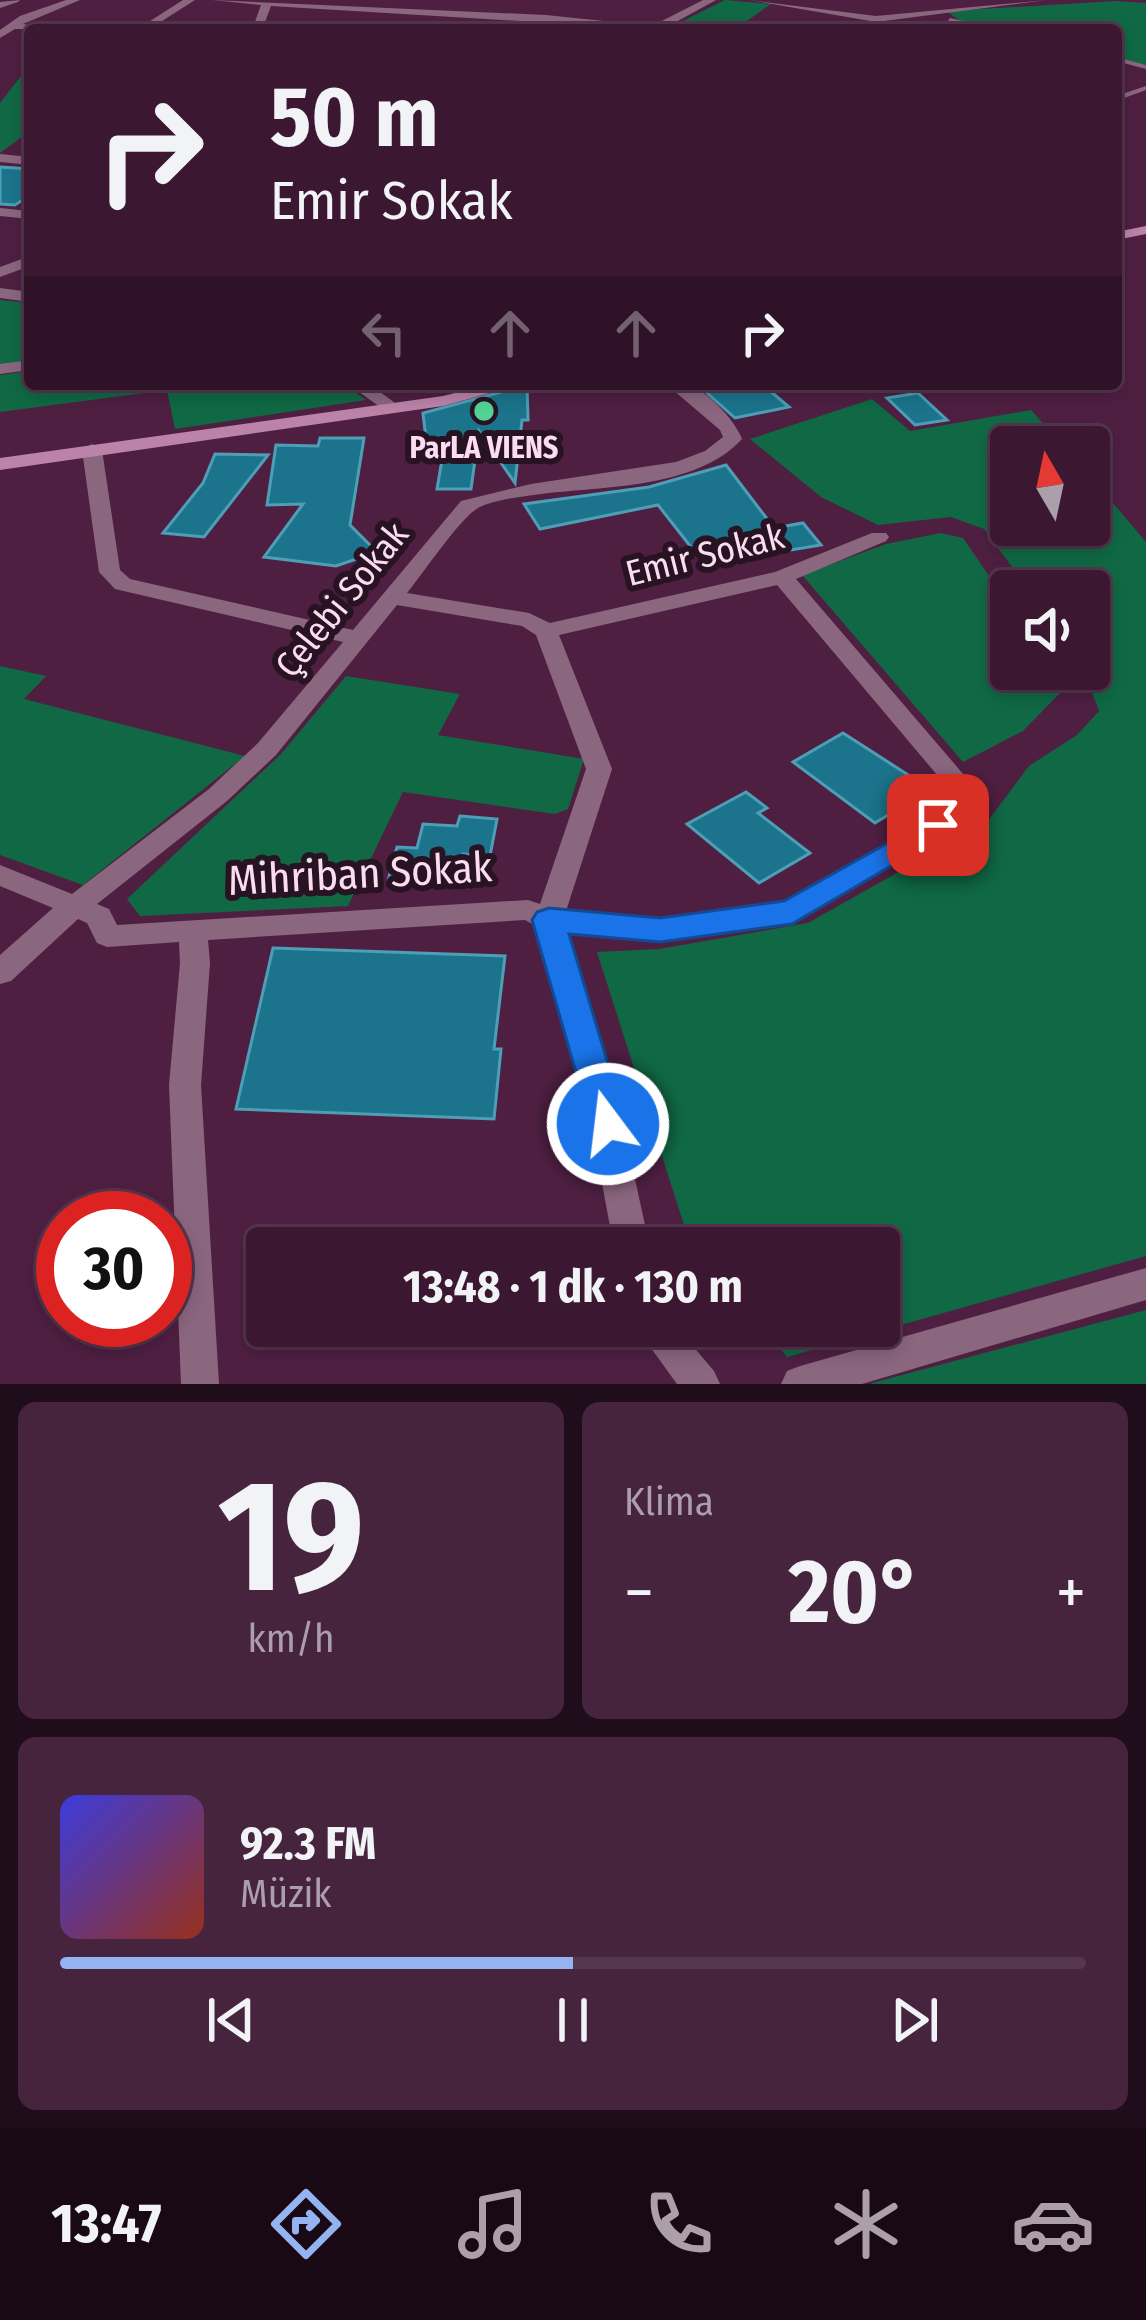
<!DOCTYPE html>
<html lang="tr">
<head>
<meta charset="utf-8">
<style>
  body { margin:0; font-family:"Fira Sans Condensed",sans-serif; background:#46243e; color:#f1f3f6; height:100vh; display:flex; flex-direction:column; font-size:45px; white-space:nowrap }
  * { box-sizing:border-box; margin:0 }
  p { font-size:39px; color:#ac9fac }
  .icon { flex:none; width:66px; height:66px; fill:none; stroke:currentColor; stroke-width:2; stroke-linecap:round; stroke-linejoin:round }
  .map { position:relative; height:1384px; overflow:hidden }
  .drawer { display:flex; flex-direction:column; gap:18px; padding:18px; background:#200d1c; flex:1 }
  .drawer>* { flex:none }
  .banner { position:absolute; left:24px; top:24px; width:1098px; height:366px; border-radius:12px; box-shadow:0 6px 18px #0003,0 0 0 3px #54364d; background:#3b1732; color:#f1f3f6; overflow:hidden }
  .needle { width:78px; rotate:351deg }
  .buttons { position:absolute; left:990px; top:426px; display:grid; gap:24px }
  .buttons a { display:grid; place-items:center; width:120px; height:120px; border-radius:12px; background:#3b1732; box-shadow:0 6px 18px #0003,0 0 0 3px #54364d; font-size:60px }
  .speed { position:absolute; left:36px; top:1191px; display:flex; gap:24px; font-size:60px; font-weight:700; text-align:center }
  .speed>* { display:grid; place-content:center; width:156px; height:156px; border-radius:50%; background:#3b1732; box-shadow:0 6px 18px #0003,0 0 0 3px #54364d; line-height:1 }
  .speed .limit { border:18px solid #d22; background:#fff; color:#111 }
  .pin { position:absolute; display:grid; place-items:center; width:102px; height:102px; color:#fff; margin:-51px; border-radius:24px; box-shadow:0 6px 18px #0006 }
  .me { position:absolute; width:132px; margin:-66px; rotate:345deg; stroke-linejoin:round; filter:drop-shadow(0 0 9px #0008) }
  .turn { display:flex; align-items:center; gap:42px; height:252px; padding:0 48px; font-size:54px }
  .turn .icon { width:156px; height:156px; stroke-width:2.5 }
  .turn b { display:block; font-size:84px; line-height:102px }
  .lanes { display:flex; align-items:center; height:114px; padding:0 48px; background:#0003; justify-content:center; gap:60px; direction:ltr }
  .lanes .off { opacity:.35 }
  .big { font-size:90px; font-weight:700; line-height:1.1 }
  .drawer .card { flex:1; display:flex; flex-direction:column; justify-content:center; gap:18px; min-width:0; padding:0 42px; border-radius:18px; background:#46243e }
  .drawer .dial { align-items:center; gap:0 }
  .dial b { font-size:156px; line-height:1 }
  .song { display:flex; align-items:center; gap:36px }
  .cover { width:144px; height:144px; border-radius:18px; background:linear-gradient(135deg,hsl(240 70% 55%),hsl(10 70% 35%)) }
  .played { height:12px; border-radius:6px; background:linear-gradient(90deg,#95b2f1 50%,#54364d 50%) }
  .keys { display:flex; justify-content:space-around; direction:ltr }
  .heat { display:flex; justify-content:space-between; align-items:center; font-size:66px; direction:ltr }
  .drawer .tiles { flex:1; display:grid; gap:18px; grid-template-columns:1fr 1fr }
  .card:last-child { grid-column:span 2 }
  .trip { position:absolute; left:246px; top:1227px; width:654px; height:120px; border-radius:12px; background:#3b1732; box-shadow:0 6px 18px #0003,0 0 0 3px #54364d; font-weight:700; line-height:120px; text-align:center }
  .menu { display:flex; height:192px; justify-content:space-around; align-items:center; background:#180914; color:#ac9fac }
  .menu .icon { width:84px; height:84px }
  .menu .active { color:#95b2f1 }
  .menu b { font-size:54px; color:#f1f3f6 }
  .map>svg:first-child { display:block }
  .green { fill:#106944 }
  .building { fill:#1b748b; stroke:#4d9eb6; stroke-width:3 }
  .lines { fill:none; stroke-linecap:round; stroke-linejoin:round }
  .lane { fill:#8b677f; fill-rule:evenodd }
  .street { fill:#8b677f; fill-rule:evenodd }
  .secondary { fill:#bc83a9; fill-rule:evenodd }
  .route { fill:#1a73e8; stroke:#114b97; stroke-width:3 }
  .poi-dot { fill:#53d396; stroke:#281322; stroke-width:4.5 }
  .labels { text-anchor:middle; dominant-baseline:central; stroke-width:12; stroke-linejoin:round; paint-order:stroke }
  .far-poi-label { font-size:30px; font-weight:bold; fill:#fcdcf0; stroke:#281322 }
  .street-label { font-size:36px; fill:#fcdcf0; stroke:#281322 }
  .near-street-label { font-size:42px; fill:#fcdcf0; stroke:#281322 }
</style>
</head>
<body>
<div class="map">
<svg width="1146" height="1384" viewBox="0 0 1146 1384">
  <rect width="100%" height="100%" fill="#4f1f42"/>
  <g class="green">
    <polygon points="725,0 771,4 734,30 667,29"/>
    <path d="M1115 1 1146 3V65L1116 58V30C1080 30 970 40 948 11Z"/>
    <polygon points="30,75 30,131 0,153 0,103 21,76"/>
    <polygon points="0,300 30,303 30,361 0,365"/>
    <polygon points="30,371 30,384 343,384 366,400 175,429 167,390 0,412 0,375"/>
    <polygon points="872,399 910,431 1031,410 1064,447 1011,447 1011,525 1089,525 1089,475 1146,542 1146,1256 787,1357 763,1326 879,1326 879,1248 702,1248 684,1225 597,952 659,949 808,923 987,822 1029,766 1077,735 1099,711 1083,669 1089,669 1089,591 1030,591 984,529 951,517 878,525 821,497 750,439"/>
    <polygon points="941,533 963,538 1011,608 1011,669 1051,669 1060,693 1023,731 963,762 802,575 886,544"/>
    <polygon points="0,666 46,676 24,699 245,756 83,885 0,855"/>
    <polygon points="346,676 460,694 438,735 584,759 568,809 555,814 403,792 348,906 140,916 127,899 281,754"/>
    <polygon points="1146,1310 1146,1384 871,1384 872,1383"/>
  </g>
  <g class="building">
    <polygon points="0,167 30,169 30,195 15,205 0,204"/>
    <polygon points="697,384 762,384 789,407 735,418"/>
    <polygon points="527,385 528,420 522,420 515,483 479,431 471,489 437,489 444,448 427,448 423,413"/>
    <polygon points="918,393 947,420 915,425 887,398"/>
    <polygon points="320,438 364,438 350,525 377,552 336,566 264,557 303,504 267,505 276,445 318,446"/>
    <polygon points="215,454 268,455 204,537 163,533 203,483"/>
    <polygon points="726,465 774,528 803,523 821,545 760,555 752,545 698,556 658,505 540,529 524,504 649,487"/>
    <polygon points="843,733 930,789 875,823 793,762"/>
    <polygon points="746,792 767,808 758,813 810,853 759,883 687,824"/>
    <polygon points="460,816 497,819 490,856 463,854 459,872 432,871 429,883 388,881 397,847 417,848 423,824 457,826"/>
    <polygon points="273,948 505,956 494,1049 501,1049 494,1119 236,1109"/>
  </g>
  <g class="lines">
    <g class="lane">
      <polygon points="950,18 995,28 998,30 986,30 948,21"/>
      <polygon points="1116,57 1146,65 1146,69 1116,61"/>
      <polygon points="1146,86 1146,90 1116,101 1116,96"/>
    </g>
    <g class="street">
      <polygon points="20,0 18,2 0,8 0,2"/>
      <polygon points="66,0 80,0 23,24 65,30 15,29 0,38 0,30 20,16"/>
      <polygon points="183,0 195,0 148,30 136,30"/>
      <polygon points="212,0 546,15 652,26 703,0 716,0 665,28 667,30 271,6 262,30 252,30 261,5"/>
      <polygon points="749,0 876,16 1047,0 876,22"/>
      <polygon points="0,154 30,157 30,165 0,162"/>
      <polygon points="0,208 30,211 30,219 0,216"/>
      <polygon points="30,256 30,266 0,277 0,267"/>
      <polygon points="0,288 30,292 30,302 0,298"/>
      <polygon points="30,360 30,370 0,374 0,364"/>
      <polygon points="348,384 369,384 402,408 393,413 387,412"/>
      <path d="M666 384C673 384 680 382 686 384 707 390 735 420 742 439 696 489 604 486 541 494 521 497 495 499 478 508 460 518 422 575 407 593L529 613 550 623 775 572 872 533H886L889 537 886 541 796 579 988 803 984 809 792 922 660 940 567 932 623 1124 650 1248H614L591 1124 536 926 525 920 208 940 210 963 201 1085 219 1384H181L169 1085 180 963 179 942 107 947 97 943 87 923 78 919 11 981 0 984V955L53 908 0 886V865L72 894 209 789 258 743 343 642 115 589 99 572 82 450 92 444 102 450 120 570 130 579 353 630 461 501 531 484 676 462 705 451 723 437 720 430ZM777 585 959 801 786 903 660 920 566 911 612 769 559 635ZM397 605 522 626 536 635 586 769 540 904 528 900 117 925 109 909 97 904 227 801 276 755Z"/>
      <polygon points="1146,1268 1146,1300 862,1384 781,1384 787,1371 800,1366"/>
      <polygon points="635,1326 676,1326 714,1371 720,1384 677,1384"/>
    </g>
    <g class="secondary">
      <polygon points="1146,226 1146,234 1116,240 1116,232"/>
      <polygon points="492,384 523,384 443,406 0,470 0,458 443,396"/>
    </g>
  </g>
  <polygon class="route" points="938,815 953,825 949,832 792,924 660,942 569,934 626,1124 621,1135 608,1139 594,1135 532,920 537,912 549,908 660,918 784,901"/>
  <circle class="poi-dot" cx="484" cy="411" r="12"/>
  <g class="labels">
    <g class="far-poi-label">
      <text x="484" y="448">ParLA VIENS</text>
    </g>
    <g class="street-label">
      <text transform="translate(705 555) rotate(-14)">Emir Sokak</text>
      <text transform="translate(342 600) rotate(-51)">Çelebi Sokak</text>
    </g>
    <g class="near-street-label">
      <text transform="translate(360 874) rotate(-3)">Mihriban Sokak</text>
    </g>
  </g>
</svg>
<div class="buttons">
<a><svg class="needle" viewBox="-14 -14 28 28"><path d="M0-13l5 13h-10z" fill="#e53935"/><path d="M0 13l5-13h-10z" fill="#ac9fac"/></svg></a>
<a><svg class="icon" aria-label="sound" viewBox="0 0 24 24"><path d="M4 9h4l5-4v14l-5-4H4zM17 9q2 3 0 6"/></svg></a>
</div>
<div class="speed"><div class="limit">30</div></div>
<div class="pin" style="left:938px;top:825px;background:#d93025"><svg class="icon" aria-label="arrive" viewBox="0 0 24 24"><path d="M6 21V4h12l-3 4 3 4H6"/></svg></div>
<svg class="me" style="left:608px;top:1124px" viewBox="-20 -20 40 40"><circle r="17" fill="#1a73e8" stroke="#fff" stroke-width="3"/><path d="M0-11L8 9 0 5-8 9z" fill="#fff"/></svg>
<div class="trip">13:48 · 1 dk · 130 m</div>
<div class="banner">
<div class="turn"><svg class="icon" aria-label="right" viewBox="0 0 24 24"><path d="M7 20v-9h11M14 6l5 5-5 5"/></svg><div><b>50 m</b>Emir Sokak</div></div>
<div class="lanes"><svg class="icon off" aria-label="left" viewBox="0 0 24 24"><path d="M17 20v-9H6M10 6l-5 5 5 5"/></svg><svg class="icon off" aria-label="ahead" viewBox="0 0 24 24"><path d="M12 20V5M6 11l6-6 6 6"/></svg><svg class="icon off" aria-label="ahead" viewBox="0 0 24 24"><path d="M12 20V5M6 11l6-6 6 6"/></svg><svg class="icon" aria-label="right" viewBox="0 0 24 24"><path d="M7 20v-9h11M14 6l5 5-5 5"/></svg></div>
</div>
</div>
<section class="drawer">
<div class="tiles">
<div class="card dial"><b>19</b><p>km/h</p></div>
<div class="card"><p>Klima</p>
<div class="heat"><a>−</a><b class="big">20°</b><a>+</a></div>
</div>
<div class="card">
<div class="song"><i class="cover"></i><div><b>92.3 FM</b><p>Müzik</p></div></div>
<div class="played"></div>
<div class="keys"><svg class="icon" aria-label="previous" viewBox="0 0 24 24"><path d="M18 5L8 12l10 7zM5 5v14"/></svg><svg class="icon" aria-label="pause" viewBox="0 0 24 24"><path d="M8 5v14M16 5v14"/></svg><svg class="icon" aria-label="next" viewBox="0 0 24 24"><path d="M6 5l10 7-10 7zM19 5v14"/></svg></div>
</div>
</div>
</section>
<nav class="menu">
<b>13:47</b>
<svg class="icon active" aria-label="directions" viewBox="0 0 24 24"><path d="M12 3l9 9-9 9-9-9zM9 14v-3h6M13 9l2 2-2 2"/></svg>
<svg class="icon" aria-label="music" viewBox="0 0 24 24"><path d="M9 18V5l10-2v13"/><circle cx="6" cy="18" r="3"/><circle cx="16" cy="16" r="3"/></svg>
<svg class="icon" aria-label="phone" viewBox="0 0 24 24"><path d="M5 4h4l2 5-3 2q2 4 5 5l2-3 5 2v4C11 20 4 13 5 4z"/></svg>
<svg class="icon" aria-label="climate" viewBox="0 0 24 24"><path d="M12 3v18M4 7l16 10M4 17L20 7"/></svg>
<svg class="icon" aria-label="car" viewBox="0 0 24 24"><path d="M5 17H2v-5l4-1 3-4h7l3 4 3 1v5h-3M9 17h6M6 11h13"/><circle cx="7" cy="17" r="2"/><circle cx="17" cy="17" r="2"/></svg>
</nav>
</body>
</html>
